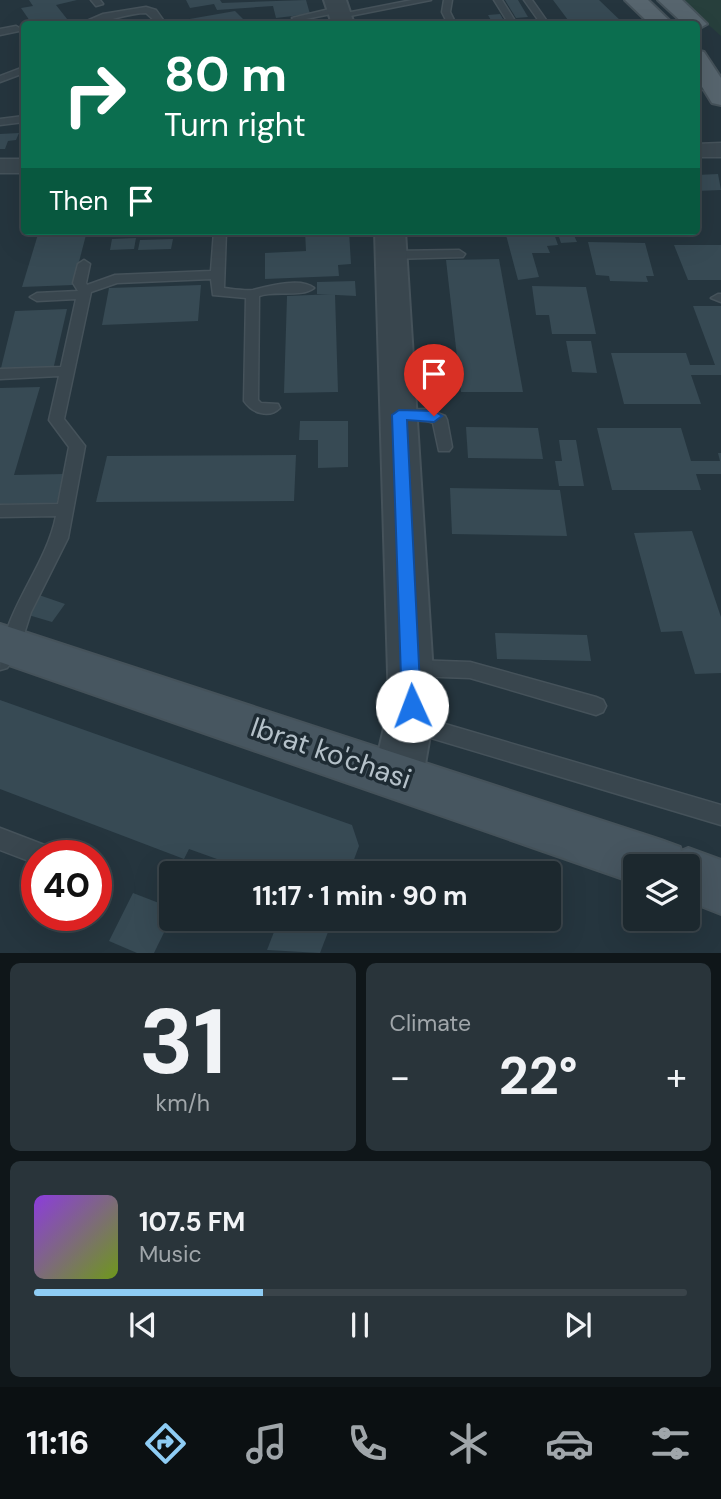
<!DOCTYPE html>
<html lang="en">
<head>
<meta charset="utf-8">
<style>
  body { margin:0; font-family:"DM Sans",sans-serif; background:#29343a; color:#f1f3f6; height:100vh; display:flex; flex-direction:column; font-size:26px; white-space:nowrap }
  * { box-sizing:border-box; margin:0 }
  p { font-size:23px; color:#a0a6aa }
  .icon { flex:none; width:38px; height:38px; fill:none; stroke:currentColor; stroke-width:2; stroke-linecap:round; stroke-linejoin:round }
  .map { position:relative; height:953px; overflow:hidden }
  .sheet { display:flex; flex-direction:column; gap:10px; padding:10px; background:#0f1619; flex:1 }
  .sheet>* { flex:none }
  .top-card { position:absolute; left:21px; top:21px; width:679px; height:214px; border-radius:7px; box-shadow:0 7px 28px #0002,0 0 0 2px #3a444a; background:#0b6e4f; color:#fff; overflow:hidden }
  .fabs { position:absolute; left:623px; top:854px; display:grid; gap:14px }
  .fabs a { display:grid; place-items:center; width:77px; height:77px; border-radius:7px; background:#1c282e; box-shadow:0 7px 28px #0002,0 0 0 2px #3a444a; font-size:35px }
  .speed { position:absolute; left:21px; top:840px; display:flex; gap:14px; font-size:35px; font-weight:700; text-align:center }
  .speed>* { display:grid; place-content:center; width:91px; height:91px; border-radius:50%; background:#1c282e; box-shadow:0 7px 28px #0002,0 0 0 2px #3a444a; line-height:1 }
  .speed .limit { border:10px solid #d22; background:#fff; color:#111 }
  .pin { position:absolute; display:grid; place-items:center; width:60px; height:60px; color:#fff; margin:-72px -30px; border-radius:50% 50% 50% 0; rotate:-45deg; box-shadow:0 0 7px #0007 }
  .pin .icon { rotate:45deg }
  .me { position:absolute; width:77px; margin:-38px; rotate:358deg; stroke-linejoin:round; filter:drop-shadow(0 0 5px #0008) }
  .turn { display:flex; align-items:center; gap:24px; height:147px; padding:0 28px; font-size:32px }
  .turn .icon { width:91px; height:91px; stroke-width:2.5 }
  .turn b { display:block; font-size:49px; line-height:60px }
  .then { display:flex; align-items:center; height:66px; padding:0 28px; background:#0003; gap:14px; font-size:26px }
  .big { font-size:52px; font-weight:700; line-height:1.1 }
  .sheet .card { flex:1; display:flex; flex-direction:column; justify-content:center; gap:10px; min-width:0; padding:0 24px; border-radius:10px; background:#29343a }
  .sheet .dial { align-items:center; gap:0 }
  .dial b { font-size:91px; line-height:1 }
  .song { display:flex; align-items:center; gap:21px }
  .cover { width:84px; height:84px; border-radius:10px; background:linear-gradient(135deg,hsl(270 70% 55%),hsl(80 70% 35%)) }
  .played { height:7px; border-radius:4px; background:linear-gradient(90deg,#8eccf4 35%,#3a444a 35%) }
  .keys { display:flex; justify-content:space-around; direction:ltr }
  .heat { display:flex; justify-content:space-between; align-items:center; font-size:38px; direction:ltr }
  .sheet .tiles { flex:1; display:grid; gap:10px; grid-template-columns:1fr 1fr }
  .card:last-child { grid-column:span 2 }
  .trip { position:absolute; left:159px; top:861px; width:402px; height:70px; border-radius:7px; background:#1c282e; box-shadow:0 7px 28px #0002,0 0 0 2px #3a444a; font-weight:700; line-height:70px; text-align:center }
  .tabs { display:flex; height:112px; justify-content:space-around; align-items:center; background:#0b1012; color:#a0a6aa }
  .tabs .icon { width:49px; height:49px }
  .tabs .current { color:#8eccf4 }
  .tabs b { font-size:32px; color:#f1f3f6 }
  .map>svg:first-child { display:block }
  .green { fill:#273f3c }
  .building { fill:#374a54 }
  .lines { fill:none; stroke-linecap:round; stroke-linejoin:round }
  .service-casing { stroke:#45525a; stroke-width:3 }
  .minor-casing { stroke:#45525a; stroke-width:3 }
  .tertiary-casing { stroke:#45525a; stroke-width:4 }
  .secondary-casing { stroke:#45525a; stroke-width:4 }
  .primary-casing { stroke:#45525a; stroke-width:4 }
  .service { fill:#39464e; fill-rule:evenodd }
  .minor { fill:#39464e; fill-rule:evenodd }
  .tertiary { fill:#39464e; fill-rule:evenodd }
  .secondary { fill:#475660; fill-rule:evenodd }
  .primary { fill:#57656e; fill-rule:evenodd }
  .route { fill:#1a73e8; stroke:#114b97; stroke-width:2 }
  .labels { text-anchor:middle; dominant-baseline:central; stroke-width:7; stroke-linejoin:round; paint-order:stroke }
  .near-street-label { font-size:28px; fill:#b5c1c9; stroke:#1e2b33 }
</style>
</head>
<body>
<div class="map">
<svg width="721" height="953" viewBox="0 0 721 953">
  <rect width="100%" height="100%" fill="#25353e"/>
  <polygon class="green" points="681,0 721,0 721,36"/>
  <g class="building">
    <polygon points="29,0 77,0 56,5 71,24 32,24 21,8 33,6"/>
    <polygon points="186,0 220,0 222,3 306,0 310,14 276,18 273,6 217,10 214,4 190,8"/>
    <polygon points="505,0 518,0 528,17 516,18"/>
    <polygon points="553,0 599,0 624,24 571,24"/>
    <polygon points="235,11 248,24 187,24 184,20"/>
    <polygon points="500,14 506,24 493,24 488,15"/>
    <polygon points="19,133 16,140 8,141 5,149 0,149 0,134"/>
    <polygon points="718,174 721,190 696,191 696,175"/>
    <polygon points="39,231 87,231 73,285 22,287"/>
    <polygon points="305,231 349,231 351,264 338,265 339,276 265,279 265,253 306,251"/>
    <polygon points="553,231 558,245 547,246 550,253 532,253 539,277 518,280 506,235"/>
    <polygon points="557,231 572,231 577,242 561,243"/>
    <polygon points="136,238 134,249 110,250 112,239"/>
    <polygon points="173,239 171,249 138,250 140,240"/>
    <polygon points="588,242 645,243 654,276 646,276 648,282 610,281 609,276 596,275"/>
    <polygon points="674,245 721,245 721,280 688,280"/>
    <polygon points="499,259 523,392 461,392 446,260"/>
    <polygon points="355,281 356,296 317,294 317,282"/>
    <polygon points="201,285 198,321 102,325 109,288"/>
    <polygon points="532,286 586,287 596,334 552,334 549,315 536,315"/>
    <polygon points="335,294 338,392 284,393 287,296"/>
    <polygon points="693,306 721,306 721,375 691,375 701,404 624,404 611,353 686,353 690,365 715,365"/>
    <polygon points="67,309 53,370 0,372 15,311"/>
    <polygon points="566,341 591,341 597,373 572,372"/>
    <polygon points="40,387 14,475 64,474 57,503 0,504 0,388"/>
    <polygon points="300,421 348,421 348,467 318,468 318,440 299,440"/>
    <polygon points="466,427 538,428 543,459 468,458"/>
    <polygon points="597,428 681,428 691,461 720,461 718,453 721,453 721,474 696,474 701,490 612,490"/>
    <polygon points="559,440 576,440 584,486 559,486 555,461 562,461"/>
    <polygon points="296,455 294,501 96,502 107,456"/>
    <polygon points="450,488 560,490 567,536 452,534"/>
    <polygon points="692,531 721,617 721,673 695,674 682,631 661,632 634,533"/>
    <polygon points="39,595 65,604 52,622 25,614"/>
    <polygon points="495,633 587,635 591,661 497,659"/>
    <polygon points="0,700 352,825 359,846 349,873 256,873 189,849 184,859 0,789"/>
    <polygon points="133,893 172,908 172,916 154,953 137,953 109,941"/>
    <polygon points="279,919 333,919 320,953 267,950"/>
  </g>
  <g class="lines">
    <g class="service-casing">
      <g id="service">
        <polygon points="91,0 100,0 103,4 96,6"/>
        <polygon points="412,0 431,0 340,18 336,15"/>
        <polygon points="444,0 452,0 450,12 456,24 448,24 442,12"/>
        <polygon points="494,0 502,0 517,24 509,24"/>
        <polygon points="524,0 532,0 549,24 541,24"/>
        <path d="M146 7 156 10 166 24H158L146 13C124 13 99 26 80 24L103 14Z"/>
        <polygon points="338,7 341,8 341,12 296,21 292,18"/>
        <polygon points="16,26 21,29 19,31 0,35 0,29"/>
        <polygon points="24,67 24,73 0,82 0,76"/>
        <polygon points="696,84 714,83 719,86 714,89 696,90"/>
        <polygon points="24,116 24,122 0,125 0,119"/>
        <path d="M214 231H226L224 288C233 289 244 291 253 290 269 286 301 277 314 288 301 298 276 290 259 296L258 400 261 403 278 404 280 408C269 419 252 413 244 401L246 298 213 295 211 279 117 283 91 292 64 419 85 446 68 538 31 612 18 653 7 668 0 670C0 612 45 571 56 516L0 517V505L58 504 69 447 49 420 59 376 0 379V369L61 367 76 299 37 301 30 297 37 293 78 291 73 283 78 264 84 260 90 264 86 283 87 285 115 275 211 271Z"/>
        <polygon points="459,250 465,254 463,257 391,259 385,255 391,251"/>
        <polygon points="718,294 721,294 721,302 711,298"/>
        <path d="M427 409 445 416 447 420 452 447 449 451H439L433 423C420 417 401 425 392 415L399 410Z"/>
        <polygon points="413,660 470,662 596,697 603,700 606,706 603,712 596,715 470,678 413,676 406,674 404,668 406,662"/>
        <polygon points="411,714 721,805 721,825 411,732 404,729 401,723 404,717"/>
        <polygon points="0,828 47,846 49,856 37,856 37,864 0,850"/>
      </g>
    </g>
    <g class="minor-casing">
      <g id="minor">
        <polygon points="721,143 721,157 696,157 696,144"/>
        <rect x="0" y="159" width="24" height="14"/>
      </g>
    </g>
    <g class="tertiary-casing">
      <g id="tertiary">
        <polygon points="324,0 346,0 354,24 332,24"/>
        <polygon points="375,231 405,231 435,706 423,776 415,793 398,800 381,793 373,776 389,706"/>
      </g>
    </g>
    <g class="secondary-casing">
      <polygon id="secondary" points="0,624 661,840 680,847 681,851 688,848 721,860 721,914 688,901 688,866 635,866 635,883 0,662"/>
    </g>
    <g class="primary-casing">
      <g id="primary">
        <polygon points="625,0 648,0 673,24 650,24"/>
        <polygon points="658,0 682,0 707,24 696,30 696,24 684,24"/>
        <polygon points="696,50 704,52 721,78 721,105 712,103 696,77"/>
      </g>
    </g>
    <use href="#service" class="service"/>
    <use href="#minor" class="minor"/>
    <use href="#tertiary" class="tertiary"/>
    <use href="#secondary" class="secondary"/>
    <use href="#primary" class="primary"/>
  </g>
  <polygon class="route" points="399,410 434,411 442,416 434,422 407,420 421,706 419,712 412,715 405,712 402,706 392,415"/>
  <g class="labels">
    <g class="near-street-label">
      <text transform="translate(331 753) rotate(19)">Ibrat ko'chasi</text>
    </g>
  </g>
</svg>
<div class="fabs">
<a><svg class="icon" aria-label="layers" viewBox="0 0 24 24"><path d="M12 4l9 5-9 5-9-5zM3 14l9 5 9-5"/></svg></a>
</div>
<div class="speed"><div class="limit">40</div></div>
<div class="pin" style="left:434px;top:416px;background:#d93025"><svg class="icon" aria-label="arrive" viewBox="0 0 24 24"><path d="M6 21V4h12l-3 4 3 4H6"/></svg></div>
<svg class="me" style="left:412px;top:706px" viewBox="-20 -20 40 40"><circle r="19" fill="#fff"/><path d="M0-13L10 11 0 6-10 11z" fill="#1a73e8"/></svg>
<div class="trip">11:17 · 1 min · 90 m</div>
<div class="top-card">
<div class="turn"><svg class="icon" aria-label="right" viewBox="0 0 24 24"><path d="M7 20v-9h11M14 6l5 5-5 5"/></svg><div><b>80 m</b>Turn right</div></div>
<div class="then">Then<svg class="icon" aria-label="arrive" viewBox="0 0 24 24"><path d="M6 21V4h12l-3 4 3 4H6"/></svg></div>
</div>
</div>
<section class="sheet">
<div class="tiles">
<div class="card dial"><b>31</b><p>km/h</p></div>
<div class="card"><p>Climate</p>
<div class="heat"><a>−</a><b class="big">22°</b><a>+</a></div>
</div>
<div class="card">
<div class="song"><i class="cover"></i><div><b>107.5 FM</b><p>Music</p></div></div>
<div class="played"></div>
<div class="keys"><svg class="icon" aria-label="previous" viewBox="0 0 24 24"><path d="M18 5L8 12l10 7zM5 5v14"/></svg><svg class="icon" aria-label="pause" viewBox="0 0 24 24"><path d="M8 5v14M16 5v14"/></svg><svg class="icon" aria-label="next" viewBox="0 0 24 24"><path d="M6 5l10 7-10 7zM19 5v14"/></svg></div>
</div>
</div>
</section>
<nav class="tabs">
<b>11:16</b>
<svg class="icon current" aria-label="directions" viewBox="0 0 24 24"><path d="M12 3l9 9-9 9-9-9zM9 14v-3h6M13 9l2 2-2 2"/></svg>
<svg class="icon" aria-label="music" viewBox="0 0 24 24"><path d="M9 18V5l10-2v13"/><circle cx="6" cy="18" r="3"/><circle cx="16" cy="16" r="3"/></svg>
<svg class="icon" aria-label="phone" viewBox="0 0 24 24"><path d="M5 4h4l2 5-3 2q2 4 5 5l2-3 5 2v4C11 20 4 13 5 4z"/></svg>
<svg class="icon" aria-label="climate" viewBox="0 0 24 24"><path d="M12 3v18M4 7l16 10M4 17L20 7"/></svg>
<svg class="icon" aria-label="car" viewBox="0 0 24 24"><path d="M5 17H2v-5l4-1 3-4h7l3 4 3 1v5h-3M9 17h6M6 11h13"/><circle cx="7" cy="17" r="2"/><circle cx="17" cy="17" r="2"/></svg>
<svg class="icon" aria-label="filters" viewBox="0 0 24 24"><path d="M4 7h16M4 17h16"/><circle cx="9" cy="7" r="2"/><circle cx="15" cy="17" r="2"/></svg>
</nav>
</body>
</html>
